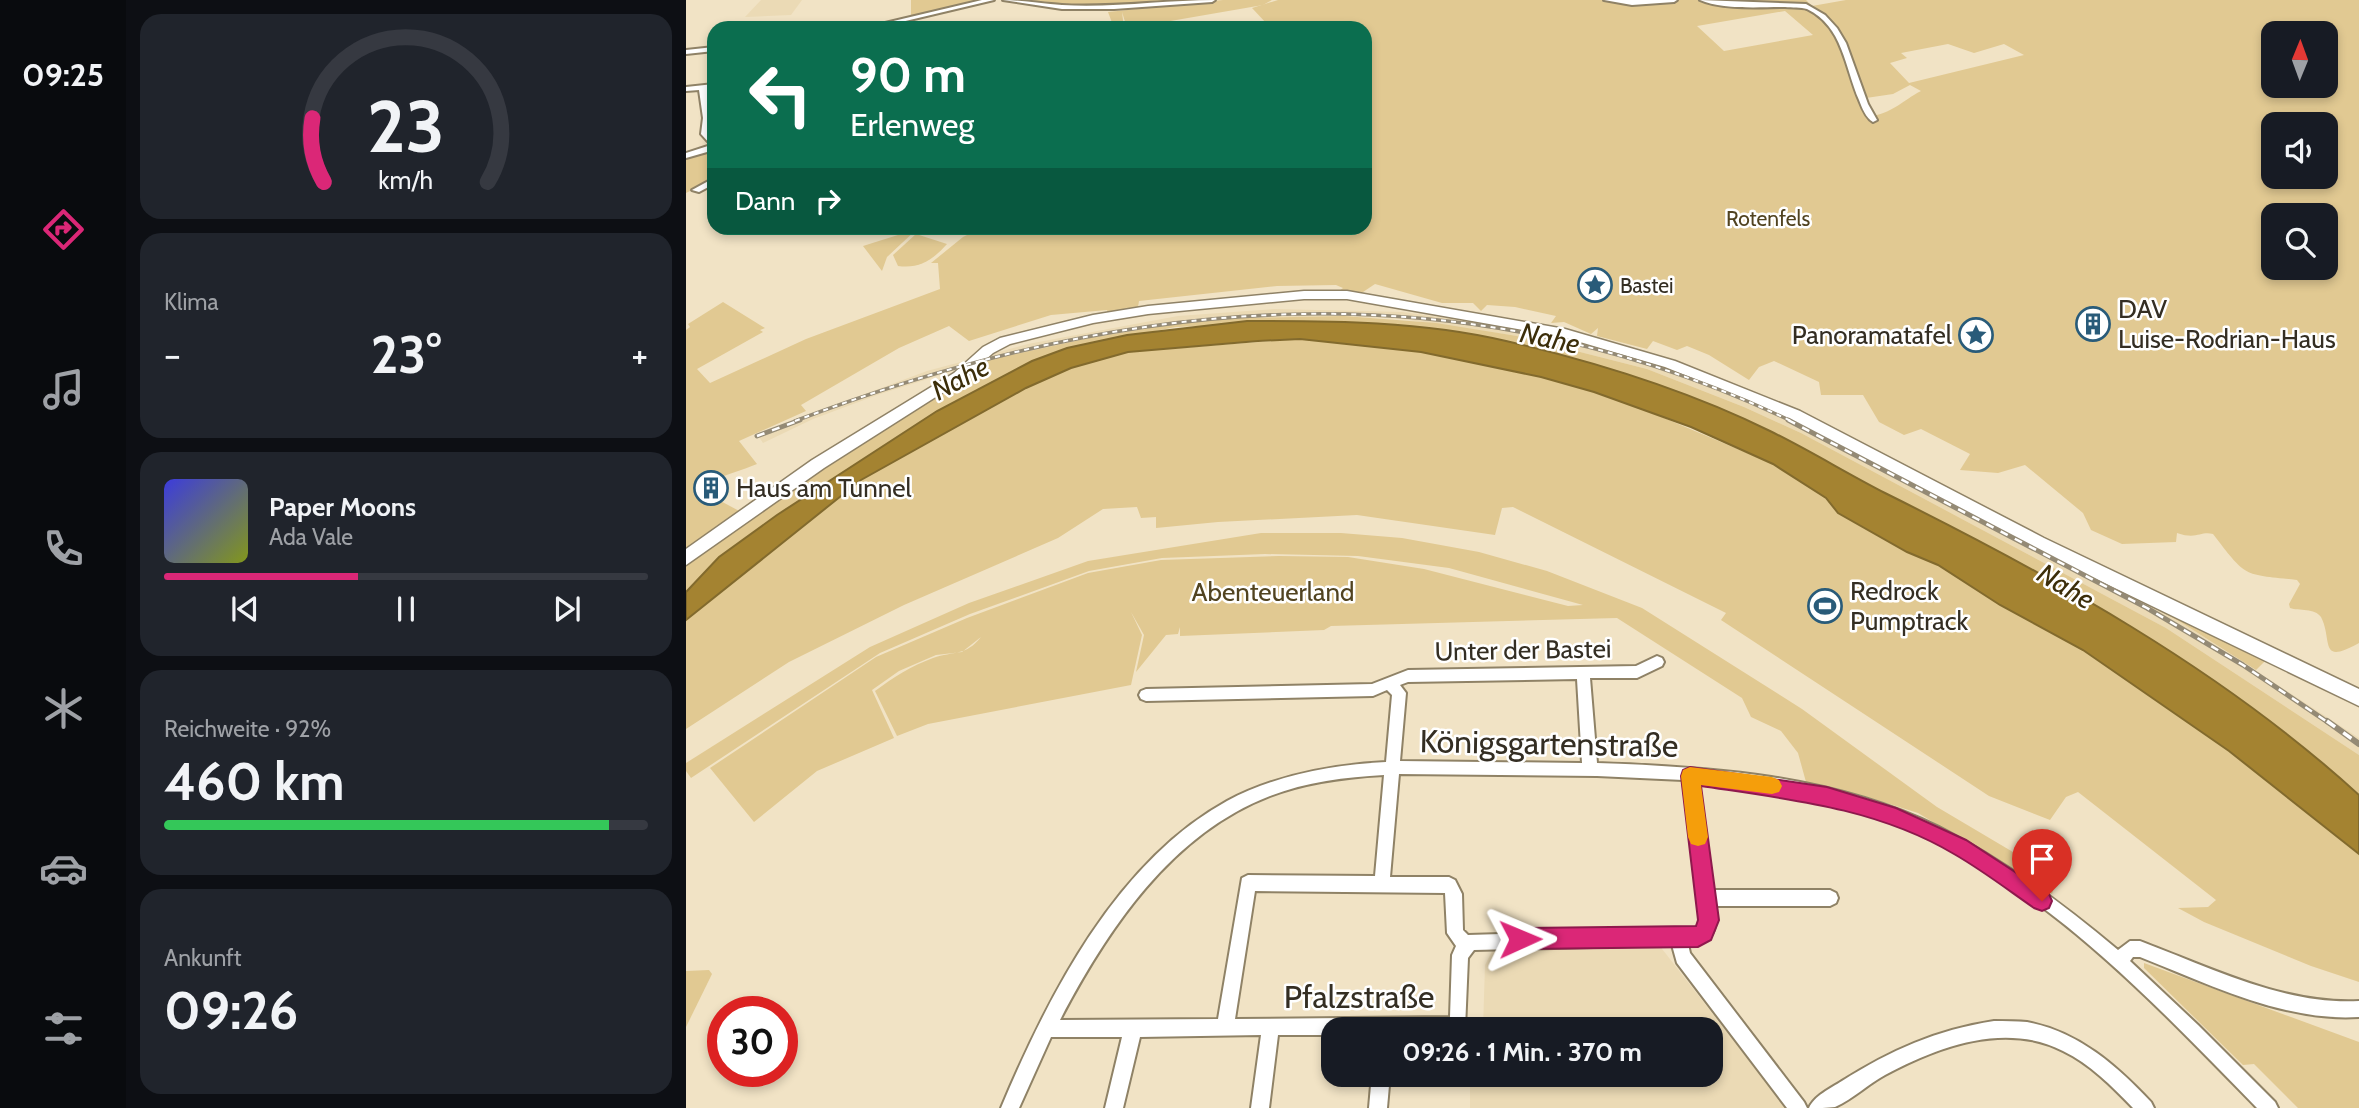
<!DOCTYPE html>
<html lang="de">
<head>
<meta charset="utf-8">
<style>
  body { margin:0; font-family:Cabin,sans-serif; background:#20242c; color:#f1f3f6; height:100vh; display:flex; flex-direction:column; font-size:26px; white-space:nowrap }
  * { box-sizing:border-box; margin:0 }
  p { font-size:23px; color:#9ea1a6 }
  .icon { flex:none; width:38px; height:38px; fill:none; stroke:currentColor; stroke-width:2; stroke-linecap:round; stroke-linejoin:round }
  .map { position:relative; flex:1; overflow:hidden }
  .panel { display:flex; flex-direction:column; gap:14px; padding:14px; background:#0d0f14; width:560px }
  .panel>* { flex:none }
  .banner { position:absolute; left:21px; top:21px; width:665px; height:214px; border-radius:21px; box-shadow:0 4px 10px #0003; background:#0b6e4f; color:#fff; overflow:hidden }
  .needle { width:46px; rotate:1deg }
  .buttons { position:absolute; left:1575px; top:21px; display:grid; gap:14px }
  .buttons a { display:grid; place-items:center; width:77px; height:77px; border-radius:14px; background:#171b24; box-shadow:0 4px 10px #0003; font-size:35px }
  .speed { position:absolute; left:21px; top:996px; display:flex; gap:14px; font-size:35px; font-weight:700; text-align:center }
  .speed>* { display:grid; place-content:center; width:91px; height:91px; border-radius:50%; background:#171b24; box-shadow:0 4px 10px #0003; line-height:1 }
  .speed .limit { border:10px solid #d22; background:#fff; color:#111 }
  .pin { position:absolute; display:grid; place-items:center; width:60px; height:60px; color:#fff; margin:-72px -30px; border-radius:50% 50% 50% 0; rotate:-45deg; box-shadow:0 0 7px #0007 }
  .pin .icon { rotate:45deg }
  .me { position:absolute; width:77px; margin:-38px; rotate:89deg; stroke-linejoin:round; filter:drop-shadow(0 0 5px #0008) }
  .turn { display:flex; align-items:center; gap:24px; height:147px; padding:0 28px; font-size:32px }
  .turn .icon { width:91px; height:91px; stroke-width:2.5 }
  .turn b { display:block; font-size:49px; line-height:60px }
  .then { display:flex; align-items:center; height:66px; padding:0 28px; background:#0003; gap:14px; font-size:26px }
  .big { font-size:52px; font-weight:700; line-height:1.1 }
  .panel .card { flex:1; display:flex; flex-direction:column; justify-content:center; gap:10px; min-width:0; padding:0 24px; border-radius:21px; background:#20242c }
  .panel .dial { align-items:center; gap:0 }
  .dial svg { height:182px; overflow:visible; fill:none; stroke:#363941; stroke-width:7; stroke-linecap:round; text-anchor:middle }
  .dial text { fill:#f1f3f6; stroke:none }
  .song { display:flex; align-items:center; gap:21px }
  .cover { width:84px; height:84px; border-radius:10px; background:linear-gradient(135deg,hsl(240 70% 55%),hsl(70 70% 35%)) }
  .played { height:7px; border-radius:4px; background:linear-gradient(90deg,#db2777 40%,#363941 40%) }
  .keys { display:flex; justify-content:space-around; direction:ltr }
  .heat { display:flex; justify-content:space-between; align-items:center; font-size:38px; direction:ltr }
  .charge { height:10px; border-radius:5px; background:linear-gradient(90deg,#34c759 92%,#363941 0) }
  .trip { position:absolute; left:635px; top:1017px; width:402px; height:70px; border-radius:21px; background:#171b24; box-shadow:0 4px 10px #0003; font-weight:700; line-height:70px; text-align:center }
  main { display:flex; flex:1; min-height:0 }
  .tab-bar { display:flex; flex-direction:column; width:126px; justify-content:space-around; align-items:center; background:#090b0e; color:#9ea1a6 }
  .tab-bar .icon { width:49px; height:49px }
  .tab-bar .on { color:#db2777 }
  .tab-bar b { font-size:32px; color:#f1f3f6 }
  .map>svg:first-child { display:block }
  .built { fill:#ebdab5 }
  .green { fill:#e1c992; fill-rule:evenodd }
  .water { fill:#a48331; stroke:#826a2d; stroke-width:2 }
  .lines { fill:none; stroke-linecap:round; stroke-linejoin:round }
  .street-casing { stroke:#8f8266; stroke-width:4 }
  .secondary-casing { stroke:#8f8266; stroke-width:3 }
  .street { fill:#fff; fill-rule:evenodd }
  .secondary { fill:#fff; fill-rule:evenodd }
  .rail-far2-casing { stroke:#948a75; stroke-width:3.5 }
  .rail-far1-casing { stroke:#948a75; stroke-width:5 }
  .rail-casing { stroke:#948a75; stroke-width:6 }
  .rail-far2 { stroke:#fff; stroke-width:2; stroke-dasharray:5; stroke-linecap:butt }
  .rail-far1 { stroke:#fff; stroke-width:2.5; stroke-dasharray:8; stroke-linecap:butt }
  .rail { stroke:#fff; stroke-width:3.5; stroke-dasharray:10; stroke-linecap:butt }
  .route { fill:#db2777; stroke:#8e194d; stroke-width:2 }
  .slow { fill:#f59e0b }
  .labels { text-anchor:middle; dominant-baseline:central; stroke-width:5; stroke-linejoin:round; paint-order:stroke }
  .far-park-label { font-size:21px; fill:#514320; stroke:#fff }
  .far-poi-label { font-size:21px; fill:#342e23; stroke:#fff; text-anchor:start }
  .poi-label { font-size:26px; fill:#342e23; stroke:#fff; text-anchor:start }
  .park-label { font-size:26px; fill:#514320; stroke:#fff }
  .street-label { font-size:26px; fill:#342e23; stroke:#fff }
  .water-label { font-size:28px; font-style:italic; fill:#3c2e0a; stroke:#fff }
  .near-street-label { font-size:32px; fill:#342e23; stroke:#fff }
</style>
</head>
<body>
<main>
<nav class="tab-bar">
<b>09:25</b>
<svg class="icon on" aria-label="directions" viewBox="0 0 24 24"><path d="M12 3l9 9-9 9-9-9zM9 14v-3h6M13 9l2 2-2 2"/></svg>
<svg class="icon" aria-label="music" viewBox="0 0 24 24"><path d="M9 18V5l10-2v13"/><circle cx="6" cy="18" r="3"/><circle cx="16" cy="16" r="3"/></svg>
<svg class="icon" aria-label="phone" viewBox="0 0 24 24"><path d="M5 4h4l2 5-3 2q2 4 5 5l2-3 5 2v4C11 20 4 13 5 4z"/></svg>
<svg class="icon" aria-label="climate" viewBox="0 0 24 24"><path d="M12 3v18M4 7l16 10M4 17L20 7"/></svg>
<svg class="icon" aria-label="car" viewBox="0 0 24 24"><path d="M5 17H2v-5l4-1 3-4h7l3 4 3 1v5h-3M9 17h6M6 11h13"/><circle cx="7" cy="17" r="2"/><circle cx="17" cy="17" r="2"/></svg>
<svg class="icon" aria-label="filters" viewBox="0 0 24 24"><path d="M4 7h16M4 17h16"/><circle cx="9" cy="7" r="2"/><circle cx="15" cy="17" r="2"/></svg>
</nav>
<section class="panel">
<div class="card dial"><svg viewBox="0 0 100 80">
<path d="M14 69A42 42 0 1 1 86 69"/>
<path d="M14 69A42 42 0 0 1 9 41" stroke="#db2777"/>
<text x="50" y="56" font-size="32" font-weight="700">23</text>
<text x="50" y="72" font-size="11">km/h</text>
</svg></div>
<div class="card"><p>Klima</p>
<div class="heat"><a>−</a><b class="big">23°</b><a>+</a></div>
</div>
<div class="card">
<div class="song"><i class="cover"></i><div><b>Paper Moons</b><p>Ada Vale</p></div></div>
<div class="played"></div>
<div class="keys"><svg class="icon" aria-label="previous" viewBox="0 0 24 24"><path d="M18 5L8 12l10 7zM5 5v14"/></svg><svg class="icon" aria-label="pause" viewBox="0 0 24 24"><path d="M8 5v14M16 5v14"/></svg><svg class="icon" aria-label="next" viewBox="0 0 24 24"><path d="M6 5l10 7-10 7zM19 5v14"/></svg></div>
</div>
<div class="card"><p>Reichweite · 92%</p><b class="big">460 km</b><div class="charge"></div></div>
<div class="card"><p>Ankunft</p><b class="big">09:26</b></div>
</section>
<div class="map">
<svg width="1673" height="1108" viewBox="0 0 1673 1108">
  <rect width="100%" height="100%" fill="#f1e3c5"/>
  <g class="built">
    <polygon points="75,0 116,0 105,15 59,17"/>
    <polygon points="589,309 716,312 833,328 901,343 969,363 1060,398 1124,427 1496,623 1673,738 1673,755 1480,628 1115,433 1058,407 961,369 831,336 716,319 658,316 557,318 494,323 403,338 302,360 194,394 127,419 77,443 71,434 241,371 342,344 492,316"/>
    <polygon points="973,945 1100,1108 784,1108 784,1075 1026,1074 1026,1029 797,1029 799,965 806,951"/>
  </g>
  <g class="green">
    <polygon points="225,0 296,0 225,17"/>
    <path d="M329 0H510C449 5 390 8 329 0Z"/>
    <polygon points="537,0 586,0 577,5 444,28 441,28 436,12 438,28 428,28 422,12"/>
    <path d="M592 0H1120L1126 6 1160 0H1673V643C1632 666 1647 640 1635 617 1629 608 1613 611 1604 608L1603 604 1614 584 1611 580C1556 574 1561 578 1527 534 1514 531 1511 540 1491 533L1490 542 1436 544 1405 530 1397 513 1339 465 1312 473 1274 470 1284 454 1235 429 1218 435 1193 422 1177 395H1135L1133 382 1088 361 1073 367 1063 380 1023 355 1001 346 991 350 967 341 961 349 911 336 912 328 905 334 878 322 865 323 870 316 829 307 801 305 795 311 787 303H756L689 284 677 292 653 291 657 288 650 285 591 286 453 301 452 307 422 313 421 310 365 315 283 341 263 326 213 348 115 405 120 411 53 441 71 464C50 473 32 475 14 490L57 513 0 553V330L4 327 2 324 37 302 79 328 74 330 77 332 11 369 24 383 120 339 254 289 252 263H245L277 237 295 228H679V28L570 27 581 24 566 8ZM1099 11 1127 35 1038 51 1011 26ZM1587 33H1640V86H1587ZM1262 44 1288 53 1318 44 1338 55 1223 83 1204 63 1221 58 1215 53ZM1224 85 1235 91C1216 101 1209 111 1187 116L1180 98 1207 94ZM1587 124H1640V177H1587ZM1587 215H1640V268H1587Z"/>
    <polygon points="28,149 28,179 0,193 0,158"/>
    <polygon points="231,229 201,257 196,271 177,246"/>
    <path d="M230 234 261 244C247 260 233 269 212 266L207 255Z"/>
    <path d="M658 316 750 323 831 336 961 369 1058 407 1115 433 1480 628 1673 755V795C1534 669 1366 576 1199 493 1160 473 1123 450 1084 431 1001 390 910 362 820 341 735 321 648 321 561 321L540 325 490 327 381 348 346 361 251 411 91 515 33 557 0 592V564L123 476 302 360 403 338 494 323 557 318Z"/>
    <polygon points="614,339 735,352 855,377 938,401 1087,464 1140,498 1152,513 1221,552 1252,565 1314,605 1397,650 1543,751 1673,854 1673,982 1625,966 1518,922 1492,908 1522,907 1530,900 1392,792 1380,797 1364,820 1303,796 1035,620 1040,613 827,507 816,508 809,535 671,515 532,522 470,528 470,517 455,518 451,507 417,509 372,538 218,605 103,662 0,729 0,620 175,480 340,388 385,368 442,352"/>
    <path d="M575 533H655L716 538 793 552 861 571 956 608 1116 709 1251 807 1371 878 1366 894 1232 813 1175 795 1120 782 1112 753 1095 731 1065 717 1056 698 931 618 645 626 638 630 494 636V627L492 634 480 635 450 672 458 635 445 612 456 635 445 685 242 724 211 736 189 691C208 677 225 666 247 658 268 651 280 656 295 637L276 652 250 655 213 671 186 690 208 738 131 771 68 822 24 768 190 657 281 618 402 573 475 560 593 556 662 557 738 569 882 606 897 605 763 568 672 556 579 554 476 558 403 571 284 614 194 653 5 778 0 771V763L184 647 283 603 402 561Z"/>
    <polygon points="1408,575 1584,656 1570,670 1496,623"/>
    <polygon points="1458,963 1673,1042 1673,1108 1612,1108 1568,1064 1557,1065 1458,968"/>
    <polygon points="23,970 26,974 0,1027 0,971"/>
  </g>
  <path class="water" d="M561 321C648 321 735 321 820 341 910 362 1001 390 1084 431 1123 450 1160 473 1199 493 1366 576 1534 668 1673 795V854L1543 751 1397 650 1314 605 1252 565 1221 552 1152 513 1140 498 1087 464 1005 427 908 392 855 377 735 352 614 339 572 341 442 352 385 368 340 388 175 480 0 620V592L33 557 91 515 251 411 346 361 381 348 441 335Z"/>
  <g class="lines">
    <g class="street-casing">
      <g id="street">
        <polygon points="296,0 308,0 190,28 178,28"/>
        <path d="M317 0C337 0 356 4 376 5 427 8 478 0 529 0L526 2 428 9H376Z"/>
        <polygon points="918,0 991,0 988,2 946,5"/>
        <path d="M1014 0 1120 4 1139 15 1151 28 1160 43 1182 104 1191 120 1187 122C1180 118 1176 108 1173 100 1159 68 1157 26 1121 9 1115 7 1106 8 1099 7 1075 7 1035 10 1014 0Z"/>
        <polygon points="28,47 28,51 0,54 0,50"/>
        <polygon points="28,84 28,88 21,89 25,118 23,134 28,139 28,150 0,158 0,153 25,145 15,134 17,118 13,90 0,91 0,87"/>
        <polygon points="28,178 28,184 13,192 6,190"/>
        <path d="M971 656 976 658 978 662 976 666 951 678H904L911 763C1026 767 1147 775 1253 827 1318 860 1376 903 1432 950L1444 941H1454C1523 967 1598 1005 1673 1001V1017C1598 1022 1523 984 1454 957H1447L1444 961 1512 1025 1589 1102 1592 1108H1571C1472 1007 1369 896 1239 836 1168 803 1089 787 1012 781L1027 890H1144L1150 893 1152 898 1150 903 1144 906H1029C1032 928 1028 944 1002 944L1004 953 1118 1102 1121 1108H1101L991 963 986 945 788 950 782 958 779 1029H648V1035H592L583 1108H565L575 1035 454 1037 437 1108H419L436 1037H365L333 1108H315C362 996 430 862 541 801 590 775 645 765 700 762L706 695 701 690 687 696 460 701 455 699 453 695 455 691 460 689 686 684 722 670 950 666ZM891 679 896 763 714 761 720 693 714 685 722 682ZM713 774 911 776 997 780 1015 923 1009 928 782 935 777 930 776 894 769 880 763 877H704ZM698 775 689 876 562 875 556 878 532 1019 374 1020C421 930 485 834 584 796 620 782 660 777 698 775ZM569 891 759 893 761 933 770 946 766 955 764 1017 549 1019Z"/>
        <path d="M1308 1021C1319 1021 1330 1021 1341 1022 1393 1032 1430 1065 1465 1102L1468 1108H1447C1426 1086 1404 1064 1377 1051 1319 1021 1251 1047 1199 1075 1182 1084 1167 1099 1149 1107 1142 1108 1131 1108 1123 1108 1128 1096 1145 1088 1156 1081 1205 1050 1250 1030 1308 1021Z"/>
        <polygon points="686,1074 704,1074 701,1108 683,1108"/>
      </g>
    </g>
    <g class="secondary-casing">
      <polygon id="secondary" points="618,291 661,291 879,329 989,361 1114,411 1358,538 1673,689 1673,706 1346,548 1104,419 1057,398 979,367 877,337 661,299 618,299 462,314 407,323 324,344 307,353 278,379 138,468 0,565 0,549 126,460 268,373 297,347 314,338 407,315 462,306"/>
    </g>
    <use href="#street" class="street"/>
    <use href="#secondary" class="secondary"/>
    <g class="rail-far2-casing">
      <path id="rail-far2" d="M109 421C444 294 774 263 1105 421"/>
    </g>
    <g class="rail-far1-casing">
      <g id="rail-far1">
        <polyline points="1102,420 1461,608 1557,665 1643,723"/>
        <polyline points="71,436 114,420"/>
      </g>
    </g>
    <g class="rail-casing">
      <polyline id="rail" points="1641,721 1673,744"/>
    </g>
    <use href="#rail-far2" class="rail-far2"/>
    <use href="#rail-far1" class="rail-far1"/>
    <use href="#rail" class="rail"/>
  </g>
  <path class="route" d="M1004 767 1141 787 1210 808 1280 840 1363 894 1366 901 1363 908 1356 911 1348 908C1322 890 1296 870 1268 854 1191 808 1102 799 1015 786L1033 920 1025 940 1012 947 834 949 826 946 823 939 826 931 834 928 1010 926 1012 920 995 776 997 770Z"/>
  <polygon class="slow" points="1004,767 1086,777 1093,780 1096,786 1093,792 1086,794 1015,785 1022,837 1019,844 1012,846 1005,844 1002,837 995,776 997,770"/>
  <defs>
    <g id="sight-ring" transform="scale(1.75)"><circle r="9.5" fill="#fff" stroke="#295b79" stroke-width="1.5"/><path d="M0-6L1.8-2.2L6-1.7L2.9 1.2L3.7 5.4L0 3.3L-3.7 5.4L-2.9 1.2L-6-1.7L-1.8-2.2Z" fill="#295b79"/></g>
    <g id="building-ring" transform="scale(1.75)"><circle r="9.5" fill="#fff" stroke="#295b79" stroke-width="1.5"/><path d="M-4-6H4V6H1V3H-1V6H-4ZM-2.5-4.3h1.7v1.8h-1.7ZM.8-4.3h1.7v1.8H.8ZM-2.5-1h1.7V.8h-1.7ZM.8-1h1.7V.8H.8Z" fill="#295b79"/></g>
    <g id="stadium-ring" transform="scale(1.75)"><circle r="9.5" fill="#fff" stroke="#295b79" stroke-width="1.5"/><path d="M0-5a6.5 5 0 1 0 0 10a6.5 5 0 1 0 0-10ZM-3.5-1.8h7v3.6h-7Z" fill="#295b79"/></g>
  </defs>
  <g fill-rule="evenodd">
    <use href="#sight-ring" x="909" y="285"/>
    <use href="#building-ring" x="1407" y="324"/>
    <use href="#sight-ring" x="1290" y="335"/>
    <use href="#building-ring" x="25" y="488"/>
    <use href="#stadium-ring" x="1139" y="606"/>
  </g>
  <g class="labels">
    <g class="far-park-label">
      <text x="1082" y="218">Rotenfels</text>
    </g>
    <g class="far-poi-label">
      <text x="934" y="285">Bastei</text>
    </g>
    <g class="poi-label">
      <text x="1432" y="309">DAV<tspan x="1432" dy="30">Luise-Rodrian-Haus</tspan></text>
      <text x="1266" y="335" text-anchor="end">Panoramatafel</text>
      <text x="50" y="488">Haus am Tunnel</text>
      <text x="1164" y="591">Redrock<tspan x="1164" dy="30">Pumptrack</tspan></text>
    </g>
    <g class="park-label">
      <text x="587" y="592">Abenteuerland</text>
    </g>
    <g class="street-label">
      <text transform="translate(837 650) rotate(-1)">Unter der Bastei</text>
    </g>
    <g class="water-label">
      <text transform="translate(864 338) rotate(12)">Nahe</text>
      <text transform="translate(274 378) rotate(-28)">Nahe</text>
      <text transform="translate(1380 586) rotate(31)">Nahe</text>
    </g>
    <g class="near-street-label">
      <text transform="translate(863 743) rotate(1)">Königsgartenstraße</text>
      <text x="673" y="996">Pfalzstraße</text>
    </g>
  </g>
</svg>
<div class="buttons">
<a><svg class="needle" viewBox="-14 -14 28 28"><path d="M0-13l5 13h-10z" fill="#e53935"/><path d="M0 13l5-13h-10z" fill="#9ea1a6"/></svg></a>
<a><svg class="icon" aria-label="sound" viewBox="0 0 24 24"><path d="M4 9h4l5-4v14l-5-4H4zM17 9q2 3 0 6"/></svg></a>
<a><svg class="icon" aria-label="search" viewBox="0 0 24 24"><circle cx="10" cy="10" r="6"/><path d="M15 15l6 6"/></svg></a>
</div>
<div class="speed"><div class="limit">30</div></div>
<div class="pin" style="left:1356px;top:901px;background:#d93025"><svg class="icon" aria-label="arrive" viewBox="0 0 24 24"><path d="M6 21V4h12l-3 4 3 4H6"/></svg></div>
<svg class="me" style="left:834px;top:939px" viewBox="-20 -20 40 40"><path d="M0-17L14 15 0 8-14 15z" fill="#db2777" stroke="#fff" stroke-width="4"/></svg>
<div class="trip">09:26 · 1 Min. · 370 m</div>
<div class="banner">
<div class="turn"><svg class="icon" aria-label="left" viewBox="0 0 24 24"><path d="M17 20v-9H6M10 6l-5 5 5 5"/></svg><div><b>90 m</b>Erlenweg</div></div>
<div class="then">Dann<svg class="icon" aria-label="right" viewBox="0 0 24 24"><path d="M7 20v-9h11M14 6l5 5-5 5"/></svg></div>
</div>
</div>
</main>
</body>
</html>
